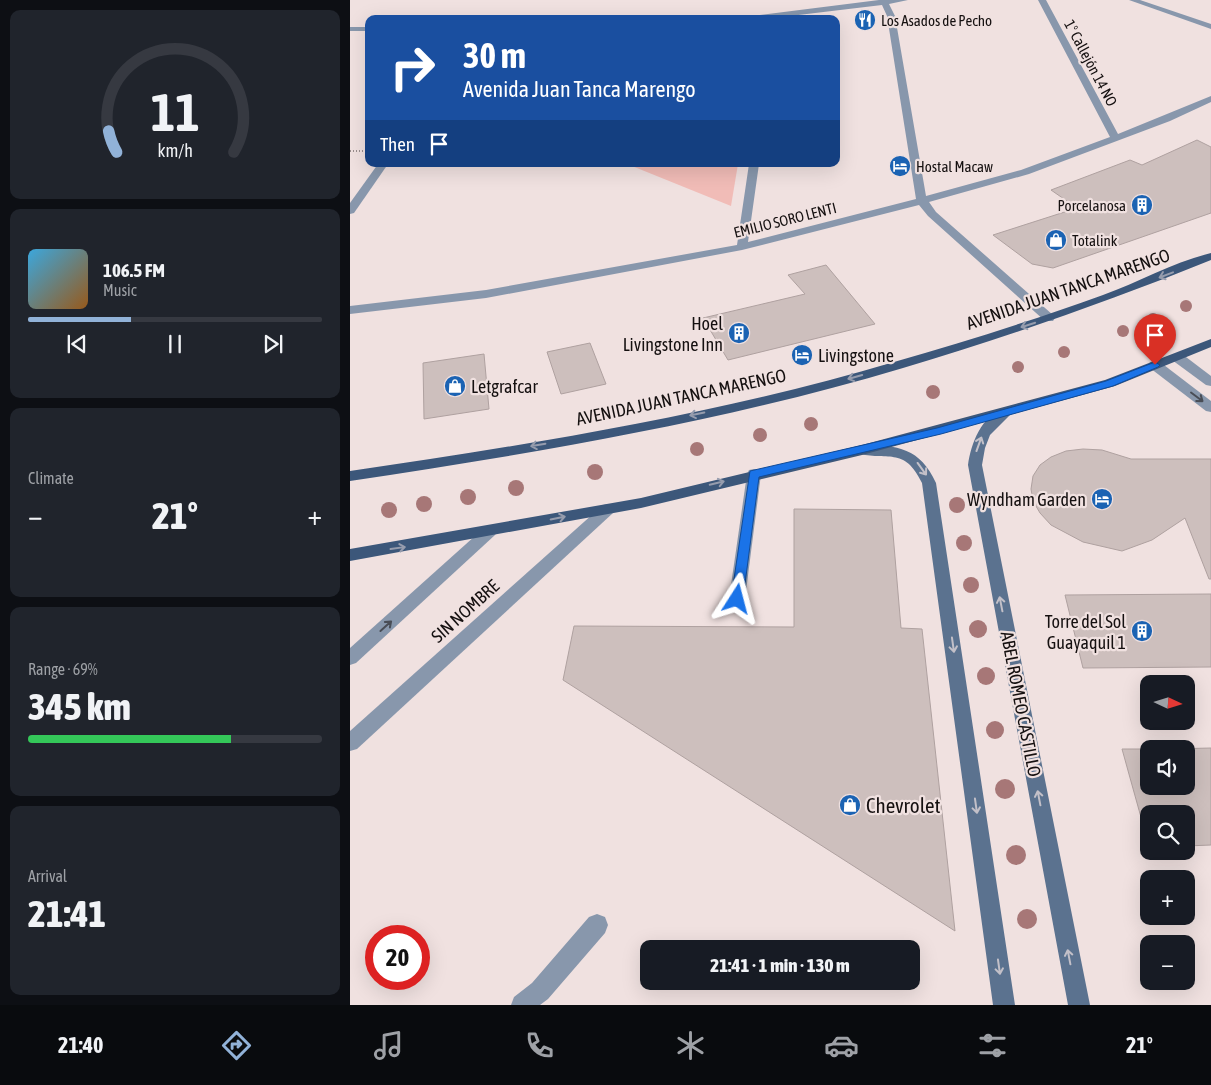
<!DOCTYPE html>
<html lang="en">
<head>
<meta charset="utf-8">
<style>
  body { margin:0; font-family:"Asap Condensed",sans-serif; background:#20242c; color:#f1f3f6; height:100vh; display:flex; flex-direction:column; font-size:19px; white-space:nowrap }
  * { box-sizing:border-box; margin:0 }
  p { font-size:16px; color:#9ea1a6 }
  .icon { flex:none; width:28px; height:28px; fill:none; stroke:currentColor; stroke-width:2; stroke-linecap:round; stroke-linejoin:round }
  .map { position:relative; flex:1; overflow:hidden }
  .side { display:flex; flex-direction:column; gap:10px; padding:10px; background:#0d0f14; width:350px }
  .side>* { flex:none }
  .banner { position:absolute; left:15px; top:15px; width:475px; height:152px; border-radius:10px; box-shadow:0 5px 20px #0002; background:#1a4fa0; color:#fff; overflow:hidden }
  .needle { width:32px; rotate:94deg }
  .fabs { position:absolute; left:790px; top:675px; display:grid; gap:10px }
  .fabs a { display:grid; place-items:center; width:55px; height:55px; border-radius:10px; background:#171b24; box-shadow:0 5px 20px #0002; font-size:25px }
  .speed { position:absolute; left:15px; top:925px; display:flex; gap:10px; font-size:25px; font-weight:700; text-align:center }
  .speed>* { display:grid; place-content:center; width:65px; height:65px; border-radius:50%; background:#171b24; box-shadow:0 5px 20px #0002; line-height:1 }
  .speed .limit { border:8px solid #d22; background:#fff; color:#111 }
  .pin { position:absolute; display:grid; place-items:center; width:42px; height:42px; color:#fff; margin:-51px -21px; border-radius:50% 50% 50% 0; rotate:-45deg; box-shadow:0 0 5px #0007 }
  .pin .icon { rotate:45deg }
  .me { position:absolute; width:55px; margin:-28px; rotate:9deg; stroke-linejoin:round; filter:drop-shadow(0 0 4px #0008) }
  .turn { display:flex; align-items:center; gap:18px; height:105px; padding:0 15px; font-size:22px }
  .turn .icon { width:65px; height:65px; stroke-width:2.5 }
  .turn b { display:block; font-size:35px; line-height:42px }
  .then { display:flex; align-items:center; height:48px; padding:0 15px; background:#0003; gap:10px; font-size:19px }
  .big { font-size:38px; font-weight:800; line-height:1.1 }
  .side .widget { flex:1; display:flex; flex-direction:column; justify-content:center; gap:8px; min-width:0; padding:0 18px; border-radius:10px; background:#20242c }
  .side .dial { align-items:center; gap:0 }
  .dial svg { height:130px; overflow:visible; fill:none; stroke:#363941; stroke-width:7; stroke-linecap:round; text-anchor:middle }
  .dial text { fill:#f1f3f6; stroke:none }
  .song { display:flex; align-items:center; gap:15px }
  .cover { width:60px; height:60px; border-radius:8px; background:linear-gradient(135deg,hsl(200 70% 55%),hsl(30 70% 35%)) }
  .played { height:5px; border-radius:2px; background:linear-gradient(90deg,#91b2d8 35%,#363941 35%) }
  .keys { display:flex; justify-content:space-around; direction:ltr }
  .heat { display:flex; justify-content:space-between; align-items:center; font-size:28px; direction:ltr }
  .charge { height:8px; border-radius:4px; background:linear-gradient(90deg,#34c759 69%,#363941 0) }
  .trip { position:absolute; left:290px; top:940px; width:280px; height:50px; border-radius:10px; background:#171b24; box-shadow:0 5px 20px #0002; font-weight:800; line-height:50px; text-align:center }
  .tab-bar { display:flex; height:80px; justify-content:space-around; align-items:center; background:#090b0e; color:#9ea1a6 }
  .tab-bar .icon { width:35px; height:35px }
  .tab-bar .selected { color:#91b2d8 }
  .tab-bar b { font-size:22px; color:#f1f3f6 }
  main { display:flex; flex:1; min-height:0 }
  .map>svg:first-child { display:block }
  .green { fill:#f1bcb7 }
  .building { fill:#cdbfbd; stroke:#afa1a0 }
  .lines { fill:none; stroke-linecap:round; stroke-linejoin:round }
  .path { stroke:#998e8d; stroke-width:2; stroke-dasharray:1 2; stroke-linecap:butt }
  .lane { fill:#8897ac; fill-rule:evenodd }
  .street { fill:#8897ac; fill-rule:evenodd }
  .secondary { fill:#5b728f; fill-rule:evenodd }
  .primary { fill:#3c577a; fill-rule:evenodd }
  .tree { fill:#a77777 }
  .oneway { stroke:#969cad }
  .oneway2 { stroke:#494d56 }
  .oneway3 { stroke:#c3c0c8 }
  .route { fill:#1a73e8; stroke:#114b97 }
  .labels { text-anchor:middle; dominant-baseline:central; stroke-width:4.5; stroke-linejoin:round; paint-order:stroke }
  .far-poi-label { font-size:15px; fill:#151010; stroke:#f0e1e0; text-anchor:start }
  .far-street-label { font-size:15px; fill:#151010; stroke:#f0e1e0 }
  .street-label { font-size:18px; fill:#151010; stroke:#f0e1e0 }
  .poi-label { font-size:18px; fill:#151010; stroke:#f0e1e0; text-anchor:end }
  .near-poi-label { font-size:21px; fill:#151010; stroke:#f0e1e0; text-anchor:start }
</style>
</head>
<body>
<main>
<section class="side">
<div class="widget dial"><svg viewBox="0 0 100 80">
<path d="M14 69A42 42 0 1 1 86 69"/>
<path d="M14 69A42 42 0 0 1 9 56" stroke="#91b2d8"/>
<text x="50" y="56" font-size="32" font-weight="700">11</text>
<text x="50" y="72" font-size="11">km/h</text>
</svg></div>
<div class="widget">
<div class="song"><i class="cover"></i><div><b>106.5 FM</b><p>Music</p></div></div>
<div class="played"></div>
<div class="keys"><svg class="icon" aria-label="previous" viewBox="0 0 24 24"><path d="M18 5L8 12l10 7zM5 5v14"/></svg><svg class="icon" aria-label="pause" viewBox="0 0 24 24"><path d="M8 5v14M16 5v14"/></svg><svg class="icon" aria-label="next" viewBox="0 0 24 24"><path d="M6 5l10 7-10 7zM19 5v14"/></svg></div>
</div>
<div class="widget"><p>Climate</p>
<div class="heat"><a>−</a><b class="big">21°</b><a>+</a></div>
</div>
<div class="widget"><p>Range · 69%</p><b class="big">345 km</b><div class="charge"></div></div>
<div class="widget"><p>Arrival</p><b class="big">21:41</b></div>
</section>
<div class="map">
<svg width="861" height="1005" viewBox="0 0 861 1005">
  <rect width="100%" height="100%" fill="#f0e1e0"/>
  <polygon class="green" points="277,164 388,164 381,206"/>
  <g class="building">
    <polygon points="847,140 861,147 861,213 703,268 682,264 643,235 727,208 701,190 780,160 792,165"/>
    <polygon points="476,265 525,324 378,360 353,318 455,294 438,275"/>
    <polygon points="240,343 256,384 211,394 197,352"/>
    <polygon points="134,354 139,409 74,419 73,363"/>
    <polygon points="733,449 752,450 781,459 861,459 861,579 859,579 835,518 802,540 772,551 733,542 701,525 690,513 683,501 681,489 683,476 690,465 701,457 716,451"/>
    <polygon points="444,509 541,510 551,628 572,629 605,931 213,680 224,626 444,627"/>
    <polygon points="861,594 861,667 733,668 715,595"/>
    <polygon points="861,748 861,845 836,846 836,814 799,814 799,846 772,749 799,749 799,786 836,786 836,749 819,749"/>
  </g>
  <g class="lines">
    <polyline class="path" points="0,151 17,151"/>
    <g class="lane">
      <polygon points="827,353 832,354 861,376 861,386 856,385 822,360 821,357"/>
      <polygon points="805,361 810,362 861,401 861,412 856,411 800,368 799,365 800,362"/>
      <polygon points="404,469 409,470 411,474 395,599 393,603 387,605 381,603 379,599 397,474 399,470"/>
      <polygon points="140,525 145,527 148,531 145,535 6,663 0,665 0,648 135,527"/>
      <polygon points="247,914 255,917 258,925 255,933 198,999 190,1005 161,1005 164,997 182,983 239,917"/>
    </g>
    <g class="street">
      <polygon points="529,0 558,0 539,4 545,16 576,196 671,170 760,137 688,0 696,0 768,134 861,96 861,102 820,121 679,174 579,202 586,212 703,315 705,318 703,321 695,321 578,216 569,205 392,250 136,298 0,314 0,306 136,290 387,245 399,164 409,164 398,242 566,199 537,16 532,5 415,19 389,19 393,17"/>
      <polygon points="779,0 790,0 861,24 861,29"/>
      <rect x="0" y="27" width="19" height="4"/>
      <polygon points="28,164 38,164 4,213 0,214 0,203"/>
      <polygon points="258,504 263,505 266,509 263,513 7,749 0,751 0,731 253,505"/>
    </g>
    <g class="secondary">
      <path d="M655 409 660 410 662 413 640 435 635 448 632 465 740 1005H718L618 465C621 444 631 415 655 409Z"/>
      <path d="M512 445C548 445 570 448 586 483L665 1005H643L572 483C554 445 537 462 507 453L505 450 507 447Z"/>
    </g>
    <g class="primary">
      <path d="M861 253V260C760 301 657 337 553 368 372 422 186 453 0 481V471C183 444 366 415 544 362 614 342 684 320 753 295 789 282 824 262 861 253Z"/>
      <polygon points="861,339 861,347 765,386 512,455 291,508 0,561 0,549 291,498 512,445 755,380"/>
    </g>
  </g>
  <g class="tree">
    <circle cx="836" cy="306" r="6"/>
    <circle cx="803" cy="319" r="6"/>
    <circle cx="773" cy="331" r="6"/>
    <circle cx="714" cy="352" r="6"/>
    <circle cx="668" cy="367" r="6"/>
    <circle cx="583" cy="392" r="7"/>
    <circle cx="461" cy="424" r="7"/>
    <circle cx="410" cy="435" r="7"/>
    <circle cx="347" cy="449" r="7"/>
    <circle cx="245" cy="472" r="8"/>
    <circle cx="166" cy="488" r="8"/>
    <circle cx="118" cy="497" r="8"/>
    <circle cx="74" cy="504" r="8"/>
    <circle cx="607" cy="505" r="8"/>
    <circle cx="39" cy="510" r="8"/>
    <circle cx="614" cy="543" r="8"/>
    <circle cx="621" cy="585" r="8"/>
    <circle cx="628" cy="629" r="9"/>
    <circle cx="636" cy="676" r="9"/>
    <circle cx="645" cy="730" r="9"/>
    <circle cx="655" cy="789" r="10"/>
    <circle cx="666" cy="855" r="10"/>
    <circle cx="677" cy="919" r="10"/>
  </g>
  <defs><path id="oneway-shaft" d="M-6 0H5M1.5-3L5.5 0L1.5 3" fill="none" stroke-width="1.6" stroke-linecap="round" stroke-linejoin="round" transform="scale(1.25)"/></defs>
  <g class="oneway">
    <use href="#oneway-shaft" transform="translate(816 275) rotate(159)"/>
    <use href="#oneway-shaft" transform="translate(678 325) rotate(162)"/>
    <use href="#oneway-shaft" transform="translate(505 377) rotate(164)"/>
    <use href="#oneway-shaft" transform="translate(347 414) rotate(168)"/>
    <use href="#oneway-shaft" transform="translate(188 445) rotate(170)"/>
    <use href="#oneway-shaft" transform="translate(367 483) rotate(-14)"/>
    <use href="#oneway-shaft" transform="translate(208 518) rotate(-11)"/>
    <use href="#oneway-shaft" transform="translate(48 548) rotate(-8)"/>
  </g>
  <g class="oneway2">
    <use href="#oneway-shaft" transform="translate(847 397) rotate(37)"/>
    <use href="#oneway-shaft" transform="translate(36 626) rotate(-42)"/>
  </g>
  <g class="oneway3">
    <use href="#oneway-shaft" transform="translate(629 444) rotate(-70)"/>
    <use href="#oneway-shaft" transform="translate(572 469) rotate(54)"/>
    <use href="#oneway-shaft" transform="translate(651 604) rotate(-101)"/>
    <use href="#oneway-shaft" transform="translate(603 645) rotate(82)"/>
    <use href="#oneway-shaft" transform="translate(689 798) rotate(-101)"/>
    <use href="#oneway-shaft" transform="translate(626 806) rotate(82)"/>
    <use href="#oneway-shaft" transform="translate(719 957) rotate(-101)"/>
    <use href="#oneway-shaft" transform="translate(649 967) rotate(82)"/>
  </g>
  <polygon class="route" points="805,362 810,365 808,367 763,386 591,434 409,477 393,599 391,602 382,602 381,599 400,471 587,428 756,381"/>
  <defs>
    <g id="restaurant-disc" transform="scale(1.125)"><circle r="9.5" fill="#1b63b3" stroke="#f0e1e0"/><path d="M-5-6h1v4h1v-4h1v4h1v-4h1v5L-1.5 .5V6h-2V.5L-5-1ZM5-6V6H3V1.5H1.5Q1.5-4 5-6Z" fill="#fff"/></g>
    <g id="hotel-disc" transform="scale(1.125)"><circle r="9.5" fill="#1b63b3" stroke="#f0e1e0"/><path d="M-6-4.5h1.5V1H6V5H4.5V3h-9V5H-6ZM-4 0a1.8 1.8 0 1 1 3.6 0ZM.5 0V-2.5h3Q6-2.5 6 0Z" fill="#fff"/></g>
    <g id="building-disc" transform="scale(1.125)"><circle r="9.5" fill="#1b63b3" stroke="#f0e1e0"/><path d="M-4-6H4V6H1V3H-1V6H-4ZM-2.5-4.3h1.7v1.8h-1.7ZM.8-4.3h1.7v1.8H.8ZM-2.5-1h1.7V.8h-1.7ZM.8-1h1.7V.8H.8Z" fill="#fff"/></g>
    <g id="shop-disc" transform="scale(1.125)"><circle r="9.5" fill="#1b63b3" stroke="#f0e1e0"/><path d="M-5-2.5h2.3a2.7 3.5 0 0 1 5.4 0H5L5.5 6h-11ZM-1.5-2.5h3a1.5 2.3 0 0 0-3 0Z" fill="#fff"/></g>
  </defs>
  <g fill-rule="evenodd">
    <use href="#restaurant-disc" x="515" y="20"/>
    <use href="#hotel-disc" x="550" y="166"/>
    <use href="#building-disc" x="792" y="205"/>
    <use href="#shop-disc" x="706" y="240"/>
    <use href="#building-disc" x="389" y="333"/>
    <use href="#hotel-disc" x="452" y="355"/>
    <use href="#shop-disc" x="105" y="386"/>
    <use href="#hotel-disc" x="752" y="499"/>
    <use href="#building-disc" x="792" y="631"/>
    <use href="#shop-disc" x="500" y="805"/>
  </g>
  <g class="labels">
    <g class="far-poi-label">
      <text x="531" y="20">Los Asados de Pecho</text>
      <text x="566" y="166">Hostal Macaw</text>
      <text x="776" y="205" text-anchor="end">Porcelanosa</text>
      <text x="722" y="240">Totalink</text>
    </g>
    <g class="far-street-label">
      <text transform="translate(741 63) rotate(62)">1º Callejón 14 NO</text>
      <text transform="translate(435 220) rotate(-14)">EMILIO SORO LENTI</text>
    </g>
    <g class="street-label">
      <text transform="translate(718 289) rotate(-19)">AVENIDA JUAN TANCA MARENGO</text>
      <text transform="translate(331 397) rotate(-12)">AVENIDA JUAN TANCA MARENGO</text>
      <text transform="translate(115 611) rotate(-42)">SIN NOMBRE</text>
      <text transform="translate(671 704) rotate(79)">ABEL ROMEO CASTILLO</text>
    </g>
    <g class="poi-label">
      <text x="373" y="323">Hoel<tspan x="373" dy="21">Livingstone Inn</tspan></text>
      <text x="468" y="355" text-anchor="start">Livingstone</text>
      <text x="121" y="386" text-anchor="start">Letgrafcar</text>
      <text x="736" y="499">Wyndham Garden</text>
      <text x="776" y="621">Torre del Sol<tspan x="776" dy="21">Guayaquil 1</tspan></text>
    </g>
    <g class="near-poi-label">
      <text x="516" y="805">Chevrolet</text>
    </g>
  </g>
</svg>
<div class="fabs">
<a><svg class="needle" viewBox="-14 -14 28 28"><path d="M0-13l5 13h-10z" fill="#e53935"/><path d="M0 13l5-13h-10z" fill="#9ea1a6"/></svg></a>
<a><svg class="icon" aria-label="sound" viewBox="0 0 24 24"><path d="M4 9h4l5-4v14l-5-4H4zM17 9q2 3 0 6"/></svg></a>
<a><svg class="icon" aria-label="search" viewBox="0 0 24 24"><circle cx="10" cy="10" r="6"/><path d="M15 15l6 6"/></svg></a>
<a>+</a>
<a>−</a>
</div>
<div class="speed"><div class="limit">20</div></div>
<div class="pin" style="left:805px;top:365px;background:#d93025"><svg class="icon" aria-label="arrive" viewBox="0 0 24 24"><path d="M6 21V4h12l-3 4 3 4H6"/></svg></div>
<svg class="me" style="left:387px;top:599px" viewBox="-20 -20 40 40"><path d="M0-17L14 15 0 8-14 15z" fill="#1a73e8" stroke="#fff" stroke-width="4"/></svg>
<div class="trip">21:41 · 1 min · 130 m</div>
<div class="banner">
<div class="turn"><svg class="icon" aria-label="right" viewBox="0 0 24 24"><path d="M7 20v-9h11M14 6l5 5-5 5"/></svg><div><b>30 m</b>Avenida Juan Tanca Marengo</div></div>
<div class="then">Then<svg class="icon" aria-label="arrive" viewBox="0 0 24 24"><path d="M6 21V4h12l-3 4 3 4H6"/></svg></div>
</div>
</div>
</main>
<nav class="tab-bar">
<b>21:40</b>
<svg class="icon selected" aria-label="directions" viewBox="0 0 24 24"><path d="M12 3l9 9-9 9-9-9zM9 14v-3h6M13 9l2 2-2 2"/></svg>
<svg class="icon" aria-label="music" viewBox="0 0 24 24"><path d="M9 18V5l10-2v13"/><circle cx="6" cy="18" r="3"/><circle cx="16" cy="16" r="3"/></svg>
<svg class="icon" aria-label="phone" viewBox="0 0 24 24"><path d="M5 4h4l2 5-3 2q2 4 5 5l2-3 5 2v4C11 20 4 13 5 4z"/></svg>
<svg class="icon" aria-label="climate" viewBox="0 0 24 24"><path d="M12 3v18M4 7l16 10M4 17L20 7"/></svg>
<svg class="icon" aria-label="car" viewBox="0 0 24 24"><path d="M5 17H2v-5l4-1 3-4h7l3 4 3 1v5h-3M9 17h6M6 11h13"/><circle cx="7" cy="17" r="2"/><circle cx="17" cy="17" r="2"/></svg>
<svg class="icon" aria-label="filters" viewBox="0 0 24 24"><path d="M4 7h16M4 17h16"/><circle cx="9" cy="7" r="2"/><circle cx="15" cy="17" r="2"/></svg>
<b>21°</b>
</nav>
</body>
</html>
